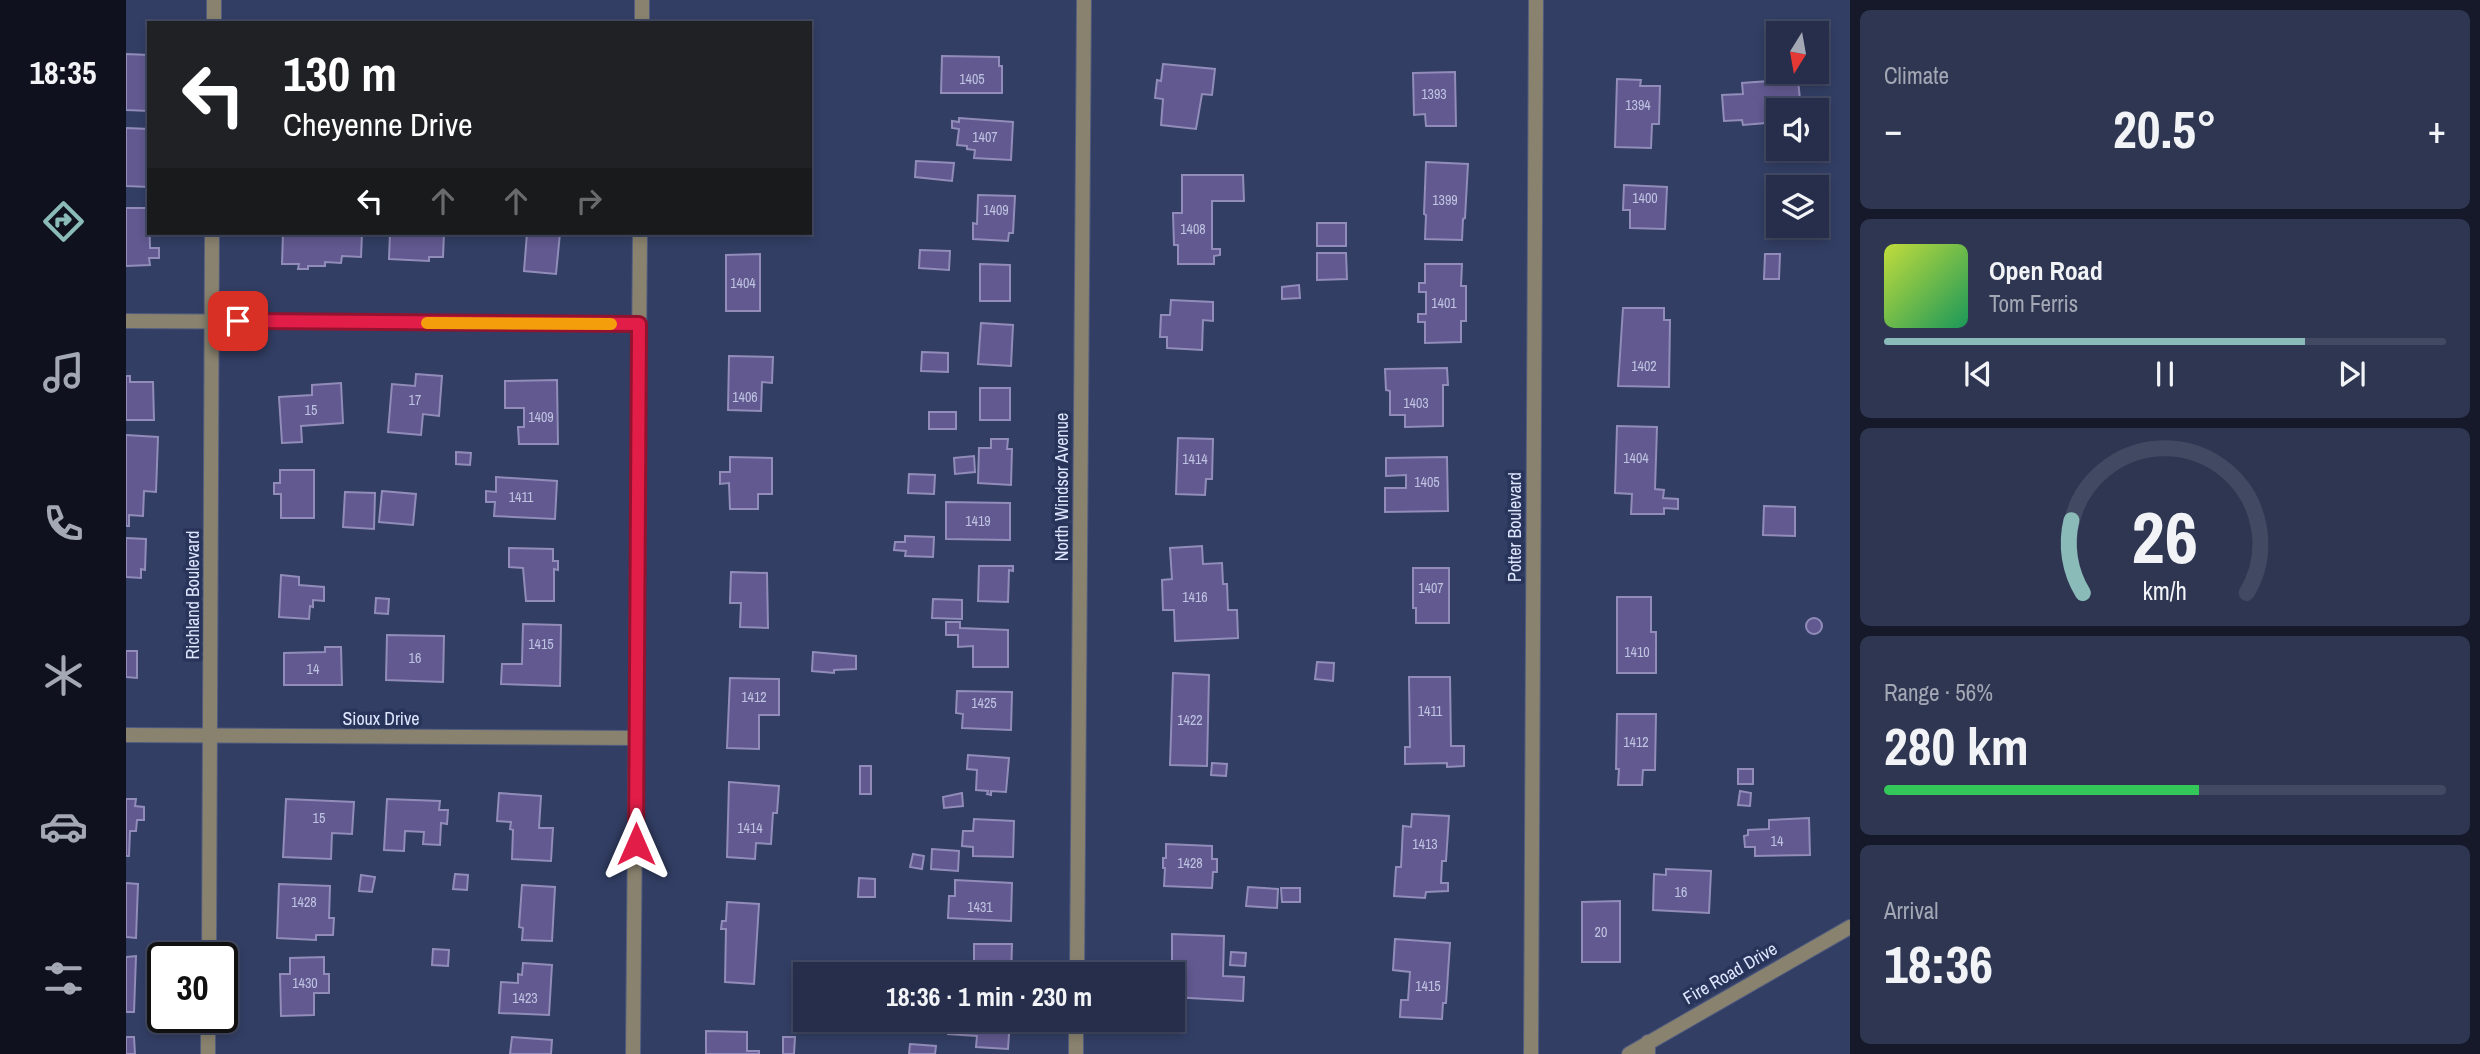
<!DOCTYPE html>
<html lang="en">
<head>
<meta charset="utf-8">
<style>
  body { margin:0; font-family:"Archivo Narrow",sans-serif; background:#2e3652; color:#f1f3f6; height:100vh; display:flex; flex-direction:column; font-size:26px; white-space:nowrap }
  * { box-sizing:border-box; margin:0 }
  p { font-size:23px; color:#a4a8b5 }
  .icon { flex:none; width:38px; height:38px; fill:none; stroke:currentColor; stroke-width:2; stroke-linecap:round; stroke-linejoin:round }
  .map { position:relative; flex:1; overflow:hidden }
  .side { display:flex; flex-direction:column; gap:10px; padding:10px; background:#151929; width:630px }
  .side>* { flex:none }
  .banner { position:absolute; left:21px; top:21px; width:665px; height:214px; border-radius:0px; box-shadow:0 4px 10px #0003,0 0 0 2px #424a63; background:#202124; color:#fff; overflow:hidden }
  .needle { width:46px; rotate:191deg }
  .controls { position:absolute; left:1640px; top:21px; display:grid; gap:14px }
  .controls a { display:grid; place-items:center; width:63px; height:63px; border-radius:0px; background:#262e4b; box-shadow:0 4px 10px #0003,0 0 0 2px #424a63; font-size:35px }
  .speed { position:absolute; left:21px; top:942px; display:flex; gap:14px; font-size:35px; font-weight:700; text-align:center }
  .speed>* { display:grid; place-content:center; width:91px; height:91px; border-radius:50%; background:#262e4b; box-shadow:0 4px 10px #0003,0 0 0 2px #424a63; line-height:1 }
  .speed .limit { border:4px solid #111; border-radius:10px; background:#fff; color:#111 }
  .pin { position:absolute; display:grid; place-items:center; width:60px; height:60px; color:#fff; margin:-30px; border-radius:14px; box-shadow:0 4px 10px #0006 }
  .me { position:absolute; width:77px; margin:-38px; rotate:0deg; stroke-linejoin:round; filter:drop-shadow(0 0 5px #0008) }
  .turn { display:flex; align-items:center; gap:24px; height:147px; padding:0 21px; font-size:32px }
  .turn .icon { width:91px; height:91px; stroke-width:2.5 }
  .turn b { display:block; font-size:49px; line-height:60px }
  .lanes { display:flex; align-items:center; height:66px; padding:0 21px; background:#0003; justify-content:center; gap:35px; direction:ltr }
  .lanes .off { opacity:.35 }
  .big { font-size:52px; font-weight:800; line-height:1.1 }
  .side .card { flex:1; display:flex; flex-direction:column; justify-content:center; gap:10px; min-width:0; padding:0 24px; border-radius:10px; background:#2e3652 }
  .side .dial { align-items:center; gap:0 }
  .dial svg { height:182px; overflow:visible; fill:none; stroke:#424a63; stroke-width:7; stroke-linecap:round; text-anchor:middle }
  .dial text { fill:#f1f3f6; stroke:none }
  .song { display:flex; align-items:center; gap:21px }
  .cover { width:84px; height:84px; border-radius:10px; background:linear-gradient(135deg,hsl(70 70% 55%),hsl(150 70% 35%)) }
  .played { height:7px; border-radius:4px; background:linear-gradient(90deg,#8bbbb9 75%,#424a63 75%) }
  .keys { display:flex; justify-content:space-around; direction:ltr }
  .heat { display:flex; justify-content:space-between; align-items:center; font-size:38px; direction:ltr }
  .charge { height:10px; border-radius:5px; background:linear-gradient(90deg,#34c759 56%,#424a63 0) }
  .trip { position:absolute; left:667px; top:962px; width:392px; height:70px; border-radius:0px; background:#262e4b; box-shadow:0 4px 10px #0003,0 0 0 2px #424a63; font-weight:800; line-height:70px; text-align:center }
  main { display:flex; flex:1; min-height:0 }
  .dock { display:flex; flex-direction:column; width:126px; justify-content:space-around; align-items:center; background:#0f121e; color:#a4a8b5 }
  .dock .icon { width:49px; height:49px }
  .dock .on { color:#8bbbb9 }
  .dock b { font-size:32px; color:#f1f3f6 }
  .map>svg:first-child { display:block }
  .building { fill:#61598f; stroke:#918cb9; stroke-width:2 }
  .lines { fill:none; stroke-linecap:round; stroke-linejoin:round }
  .minor-casing { stroke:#515c80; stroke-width:16 }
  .tertiary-casing { stroke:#515c80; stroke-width:16 }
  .minor { stroke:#89826e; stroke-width:14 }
  .tertiary { stroke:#89826e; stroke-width:14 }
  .route-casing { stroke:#92132f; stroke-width:18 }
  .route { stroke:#e11d48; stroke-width:12 }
  .slow { stroke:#f59e0b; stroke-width:12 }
  .labels { text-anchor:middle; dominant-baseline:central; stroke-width:7; stroke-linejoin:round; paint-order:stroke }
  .number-label { font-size:14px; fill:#bec3e2 }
  .street-label { font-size:18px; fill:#dde6fe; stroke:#283459 }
</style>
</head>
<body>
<main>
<nav class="dock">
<b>18:35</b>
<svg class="icon on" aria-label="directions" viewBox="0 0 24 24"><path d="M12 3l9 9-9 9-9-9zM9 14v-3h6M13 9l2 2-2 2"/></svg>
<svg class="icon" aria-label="music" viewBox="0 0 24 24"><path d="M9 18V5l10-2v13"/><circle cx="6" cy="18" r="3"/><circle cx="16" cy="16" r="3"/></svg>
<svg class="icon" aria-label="phone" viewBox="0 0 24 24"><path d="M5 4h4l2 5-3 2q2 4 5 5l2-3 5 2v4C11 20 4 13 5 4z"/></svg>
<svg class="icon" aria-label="climate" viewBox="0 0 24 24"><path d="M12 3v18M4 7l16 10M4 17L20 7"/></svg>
<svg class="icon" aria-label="car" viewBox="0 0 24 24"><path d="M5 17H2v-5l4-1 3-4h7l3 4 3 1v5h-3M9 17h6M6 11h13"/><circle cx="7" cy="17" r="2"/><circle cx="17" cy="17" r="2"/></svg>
<svg class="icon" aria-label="filters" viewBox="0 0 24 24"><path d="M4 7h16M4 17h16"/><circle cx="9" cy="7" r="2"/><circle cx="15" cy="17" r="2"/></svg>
</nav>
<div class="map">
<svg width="1724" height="1054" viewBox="0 0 1724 1054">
  <rect width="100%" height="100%" fill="#323e64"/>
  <g class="building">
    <polygon points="0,54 23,55 23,111 0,110"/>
    <polygon points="816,56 873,57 873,66 876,66 876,93 815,93"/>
    <polygon points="1037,64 1089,69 1086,95 1076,94 1070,129 1035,125 1037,99 1029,98 1031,80 1035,81"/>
    <polygon points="1329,72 1330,126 1300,126 1299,114 1288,115 1287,73"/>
    <polygon points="1491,79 1515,80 1514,86 1534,86 1533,124 1526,124 1525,148 1489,147"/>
    <polygon points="1672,79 1675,110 1652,110 1652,122 1617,125 1616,120 1598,121 1596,95 1617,94 1616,83"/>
    <polygon points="833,118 887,122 885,160 848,158 849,150 841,149 841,146 831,145 833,129 826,128 826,121 833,122"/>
    <polygon points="0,128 23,129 23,187 0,186"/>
    <polygon points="790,161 828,163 826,181 789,177"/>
    <polygon points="1300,162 1342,164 1339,218 1337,219 1336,240 1299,239 1300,215 1298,214"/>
    <polygon points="1056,175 1117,175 1118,201 1086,201 1086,249 1094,249 1094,255 1088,256 1088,264 1052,264 1052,245 1048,245 1047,213 1056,213"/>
    <polygon points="1498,185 1541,187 1539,229 1504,228 1504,210 1497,210"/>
    <polygon points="852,195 889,196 887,233 883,233 882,241 847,239 847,223 851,224"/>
    <polygon points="0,208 23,208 24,248 33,248 33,258 23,258 24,265 0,266"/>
    <rect x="1191" y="223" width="29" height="23"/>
    <polygon points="157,233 236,233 235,257 216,256 215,263 199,262 199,266 182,266 182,269 172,269 173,264 156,264"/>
    <polygon points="264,233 318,233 317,257 303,257 303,261 263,259"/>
    <polygon points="401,233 434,233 430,274 398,271"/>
    <polygon points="794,250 824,251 823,270 793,268"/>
    <polygon points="1191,253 1220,253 1221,279 1191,280"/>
    <polygon points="634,254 634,311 600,311 600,255"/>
    <polygon points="1639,254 1654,254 1653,279 1638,279"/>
    <polygon points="854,264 884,265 884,301 854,301"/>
    <polygon points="1299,264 1336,264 1335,286 1340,286 1340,321 1335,321 1335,342 1299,343 1299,322 1292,322 1292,314 1300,314 1300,292 1293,292 1293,283 1299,283"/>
    <polygon points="1173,285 1174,298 1156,299 1156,287"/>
    <polygon points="1045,300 1087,302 1087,321 1077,320 1076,350 1041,348 1041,337 1034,337 1035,315 1044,315"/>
    <polygon points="1497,308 1538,308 1538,320 1544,320 1543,387 1492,386"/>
    <polygon points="855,323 887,325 885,366 852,364"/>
    <polygon points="796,352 822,353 822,372 795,371"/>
    <polygon points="603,356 647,357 646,383 636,382 635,411 602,410"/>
    <polygon points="1321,368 1322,385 1317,385 1317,426 1279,427 1279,415 1264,415 1264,391 1260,390 1259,369"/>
    <polygon points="290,374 316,376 313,416 297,414 295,435 262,432 266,384 289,386"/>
    <polygon points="0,376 4,376 4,382 27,382 28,420 0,420"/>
    <polygon points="431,380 432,444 393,444 392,427 398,427 398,408 379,408 379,381"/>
    <polygon points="215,383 217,423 175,426 176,442 156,443 153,397 186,395 186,385"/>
    <rect x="854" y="388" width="30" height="32"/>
    <rect x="803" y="412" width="27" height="17"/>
    <polygon points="1491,426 1531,427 1529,489 1538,490 1537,498 1552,499 1552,509 1538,508 1538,514 1505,514 1506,494 1489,493"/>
    <polygon points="0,435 32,437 30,492 18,491 17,516 3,515 3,526 0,526"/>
    <polygon points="1052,438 1087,439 1086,479 1080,479 1079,495 1050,494"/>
    <polygon points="865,439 882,439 881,449 886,449 885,485 852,483 853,448 865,448"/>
    <polygon points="330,452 345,453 344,465 330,464"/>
    <polygon points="848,456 849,472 829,474 828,458"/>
    <polygon points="604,457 646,458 646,494 632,494 632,509 604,509 603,483 594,484 594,472 604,472"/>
    <polygon points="1321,457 1322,511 1259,512 1259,488 1280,488 1280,475 1260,476 1260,458"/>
    <polygon points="154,470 188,470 188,518 155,518 155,494 148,494 148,483 154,483"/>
    <polygon points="783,474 809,475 808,494 782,493"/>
    <polygon points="370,477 431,481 429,519 368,516 369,502 360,502 360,491 370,492"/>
    <polygon points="256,491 290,494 287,525 253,522"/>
    <polygon points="219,492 249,493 248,529 217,527"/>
    <polygon points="820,502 884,503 884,540 820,539"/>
    <polygon points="1638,506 1669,507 1669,536 1637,535"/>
    <polygon points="779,536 808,537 807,557 779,556 780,551 768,550 769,542 779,542"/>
    <polygon points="0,538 20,539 19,570 15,569 15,578 0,577"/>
    <polygon points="1076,546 1077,564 1096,563 1097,584 1101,584 1102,610 1111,610 1112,638 1049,641 1048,610 1037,610 1036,580 1046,579 1044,548"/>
    <polygon points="383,548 427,549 427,561 432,561 432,570 428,569 428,601 400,601 397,568 383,567"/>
    <polygon points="853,566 887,566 887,571 883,570 882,602 852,601"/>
    <polygon points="1287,568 1323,568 1323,623 1290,623 1290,608 1287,608"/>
    <polygon points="605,572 641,573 642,628 614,627 615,603 604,603"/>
    <polygon points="155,575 173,577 173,585 198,587 198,601 187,600 187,607 184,606 183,619 153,617"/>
    <polygon points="1491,597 1525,597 1525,632 1530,632 1530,673 1491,673"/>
    <polygon points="250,598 263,599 262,614 249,613"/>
    <polygon points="807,599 836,600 836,619 806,618"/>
    <circle cx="1688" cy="626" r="8"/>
    <polygon points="820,622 834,622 834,628 882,630 882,667 847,667 847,646 832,647 832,635 820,635"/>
    <polygon points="397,624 435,625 434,686 375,684 376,664 396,664"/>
    <polygon points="261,635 318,636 317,682 260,680"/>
    <polygon points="199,647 215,647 216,685 158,685 158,653 199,652"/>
    <polygon points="0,651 11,651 11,678 0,677"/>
    <polygon points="687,652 730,656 730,669 708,670 708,673 686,671"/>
    <polygon points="1191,662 1208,663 1207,681 1189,679"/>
    <polygon points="1047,673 1083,675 1081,766 1044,765"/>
    <polygon points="1283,677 1324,677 1325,746 1338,746 1338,766 1321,767 1321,763 1279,764 1279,747 1284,747"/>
    <polygon points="604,678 653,679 653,715 633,715 633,749 601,748"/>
    <polygon points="831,691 886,692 885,730 836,728 837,714 830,713"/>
    <polygon points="1491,714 1530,714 1529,770 1517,770 1516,785 1492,785 1493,769 1490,769"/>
    <polygon points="842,755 883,758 880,792 865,791 865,795 861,794 862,791 850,790 851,770 841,769"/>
    <polygon points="1086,763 1101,764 1100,776 1085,775"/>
    <rect x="734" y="766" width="11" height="28"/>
    <rect x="1612" y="769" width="15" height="15"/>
    <polygon points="603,782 653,786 651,813 647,813 645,844 630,843 629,859 601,857"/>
    <polygon points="1614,791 1625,793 1624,806 1612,805"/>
    <polygon points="373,793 415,796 413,828 427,828 425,861 386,859 387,830 384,829 385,822 371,821"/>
    <polygon points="836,793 837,806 818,808 817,797"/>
    <polygon points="0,799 10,799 9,806 18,807 18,820 11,820 10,831 4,831 3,856 0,856"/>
    <polygon points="160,799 228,802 226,834 206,833 205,859 157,857"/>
    <polygon points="261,799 314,801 313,810 322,810 321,824 315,823 314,845 297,844 298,832 279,831 278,851 258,850"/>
    <polygon points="1286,814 1323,816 1320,861 1316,861 1315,883 1322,883 1322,891 1300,892 1299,898 1268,896 1270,867 1275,867 1277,826 1285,827"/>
    <polygon points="1683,818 1684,855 1629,856 1629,847 1619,847 1618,836 1622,835 1622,830 1643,829 1643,820"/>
    <polygon points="848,819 888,821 887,857 847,856 847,847 836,846 837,831 847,831"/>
    <polygon points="1040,844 1086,846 1086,859 1091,859 1091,872 1087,872 1086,888 1038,886 1039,868 1037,868 1037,858 1040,858"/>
    <polygon points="806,849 833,851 832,871 805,869"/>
    <polygon points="787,854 798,856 796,869 784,867"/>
    <polygon points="1540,869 1585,871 1583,913 1527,910 1528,874 1540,875"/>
    <polygon points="329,874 342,875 341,890 327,889"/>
    <polygon points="235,875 249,877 246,892 233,891"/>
    <polygon points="733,878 749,879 749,897 732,897"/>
    <polygon points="829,880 886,883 885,921 822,918 823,896 829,896"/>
    <polygon points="0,883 12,884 10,938 0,937"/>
    <polygon points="153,884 204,886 203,918 208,918 207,935 190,935 190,940 151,938"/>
    <polygon points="396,885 429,887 426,941 396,940 397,928 393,927"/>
    <polygon points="1122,887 1152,889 1151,908 1120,906"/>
    <polygon points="1155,888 1174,888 1174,902 1156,902"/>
    <polygon points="1494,901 1494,962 1456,962 1456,902"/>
    <polygon points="601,902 633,904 628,984 599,982 600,929 595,929 596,921 600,921"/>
    <polygon points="1046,934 1098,936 1097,976 1118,977 1117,1001 1046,997"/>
    <polygon points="1269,939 1324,943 1320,1003 1317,1003 1316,1019 1274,1017 1275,1000 1282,1000 1284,972 1267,970"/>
    <polygon points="848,944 886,944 885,975 848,975"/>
    <polygon points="307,949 323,950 322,966 306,965"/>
    <polygon points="1105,952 1120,953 1119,966 1104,965"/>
    <polygon points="10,956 8,1012 0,1012 0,957"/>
    <polygon points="198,957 198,974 203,974 203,993 188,993 188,1015 155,1016 154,974 164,974 164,958"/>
    <polygon points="397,963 426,965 423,1015 373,1013 375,982 392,983 392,974 396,975"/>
    <polygon points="822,1020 884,1020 882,1049 850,1047 851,1036 822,1034"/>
    <polygon points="580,1031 621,1032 621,1051 633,1051 633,1054 580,1054"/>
    <polygon points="0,1037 8,1037 9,1054 0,1054"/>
    <polygon points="386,1037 426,1040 425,1054 384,1054"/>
    <polygon points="657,1037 669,1037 668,1054 657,1054"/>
    <polygon points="784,1044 810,1046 809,1054 783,1054"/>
  </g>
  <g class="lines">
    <g class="minor-casing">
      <g id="minor">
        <polyline points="88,23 88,0"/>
        <polyline points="516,23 516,0"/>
        <polyline points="0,321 514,324"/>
        <polyline points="0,735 511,738"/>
        <polyline points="83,957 86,233"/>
        <polyline points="951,975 958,0"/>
        <polyline points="82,1054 82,1017"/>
        <polyline points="507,1054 514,233"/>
        <polyline points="950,1054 950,1020"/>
        <polyline points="1405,1054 1410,0"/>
        <polyline points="1503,1054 1724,927"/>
      </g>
    </g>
    <g class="tertiary-casing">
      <polyline id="tertiary" points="1522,1054 1522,1042"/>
    </g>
    <use href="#minor" class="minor"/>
    <use href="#tertiary" class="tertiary"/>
  </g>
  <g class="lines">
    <g class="route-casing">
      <polyline id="route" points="112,321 513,324 510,844"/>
    </g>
    <use href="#route" class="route"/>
    <polyline class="slow" points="301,323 485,324"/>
  </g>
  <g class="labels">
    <g class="number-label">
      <text x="846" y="79">1405</text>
      <text x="1308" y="94">1393</text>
      <text x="1512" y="105">1394</text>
      <text x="859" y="137">1407</text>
      <text x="1519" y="198">1400</text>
      <text x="1319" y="200">1399</text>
      <text x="870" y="210">1409</text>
      <text x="1067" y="229">1408</text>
      <text x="617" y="283">1404</text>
      <text x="1318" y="303">1401</text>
      <text x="1518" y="366">1402</text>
      <text x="619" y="397">1406</text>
      <text x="289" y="400">17</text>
      <text x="1290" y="403">1403</text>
      <text x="185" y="410">15</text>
      <text x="415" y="417">1409</text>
      <text x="1510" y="458">1404</text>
      <text x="1069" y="459">1414</text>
      <text x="1301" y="482">1405</text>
      <text x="395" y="497">1411</text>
      <text x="852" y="521">1419</text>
      <text x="1305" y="588">1407</text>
      <text x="1069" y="597">1416</text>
      <text x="415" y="644">1415</text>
      <text x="1511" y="652">1410</text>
      <text x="289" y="658">16</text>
      <text x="187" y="669">14</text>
      <text x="628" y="697">1412</text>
      <text x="858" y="703">1425</text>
      <text x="1304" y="711">1411</text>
      <text x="1064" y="720">1422</text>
      <text x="1510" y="742">1412</text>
      <text x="193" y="818">15</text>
      <text x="624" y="828">1414</text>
      <text x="1651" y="841">14</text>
      <text x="1299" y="844">1413</text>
      <text x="1064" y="863">1428</text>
      <text x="1555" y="892">16</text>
      <text x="178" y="902">1428</text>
      <text x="854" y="907">1431</text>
      <text x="1475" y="932">20</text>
      <text x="179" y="983">1430</text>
      <text x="1302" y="986">1415</text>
      <text x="399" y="998">1423</text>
    </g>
    <g class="street-label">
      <text transform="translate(935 487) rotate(-90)">North Windsor Avenue</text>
      <text transform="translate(1388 527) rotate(-90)">Potter Boulevard</text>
      <text transform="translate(66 595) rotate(-90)">Richland Boulevard</text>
      <text x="255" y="718">Sioux Drive</text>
      <text transform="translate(1604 973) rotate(-30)">Fire Road Drive</text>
    </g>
  </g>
</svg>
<div class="controls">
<a><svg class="needle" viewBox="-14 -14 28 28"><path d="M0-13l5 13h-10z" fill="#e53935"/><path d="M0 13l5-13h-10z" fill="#a4a8b5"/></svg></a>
<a><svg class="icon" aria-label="sound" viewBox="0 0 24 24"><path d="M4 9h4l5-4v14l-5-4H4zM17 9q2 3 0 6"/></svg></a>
<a><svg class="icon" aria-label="layers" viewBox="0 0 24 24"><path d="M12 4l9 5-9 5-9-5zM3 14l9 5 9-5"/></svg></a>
</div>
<div class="speed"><div class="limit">30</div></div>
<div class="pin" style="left:112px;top:321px;background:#d93025"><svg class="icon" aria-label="arrive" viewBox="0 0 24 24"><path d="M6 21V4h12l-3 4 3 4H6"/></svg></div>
<svg class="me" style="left:510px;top:844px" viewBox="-20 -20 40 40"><path d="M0-17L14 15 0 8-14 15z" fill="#e11d48" stroke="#fff" stroke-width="4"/></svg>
<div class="trip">18:36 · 1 min · 230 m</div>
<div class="banner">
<div class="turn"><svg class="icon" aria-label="left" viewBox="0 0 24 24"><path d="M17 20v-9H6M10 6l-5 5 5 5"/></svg><div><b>130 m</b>Cheyenne Drive</div></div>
<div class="lanes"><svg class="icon" aria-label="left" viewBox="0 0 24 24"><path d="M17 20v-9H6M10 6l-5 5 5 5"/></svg><svg class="icon off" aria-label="ahead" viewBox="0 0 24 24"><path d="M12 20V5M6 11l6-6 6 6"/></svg><svg class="icon off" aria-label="ahead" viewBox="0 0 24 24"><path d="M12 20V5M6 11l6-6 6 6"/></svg><svg class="icon off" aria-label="right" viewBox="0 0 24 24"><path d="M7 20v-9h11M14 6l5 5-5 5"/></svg></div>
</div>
</div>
<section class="side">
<div class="card"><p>Climate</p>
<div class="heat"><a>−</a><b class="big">20.5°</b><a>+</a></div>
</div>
<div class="card">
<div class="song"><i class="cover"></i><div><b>Open Road</b><p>Tom Ferris</p></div></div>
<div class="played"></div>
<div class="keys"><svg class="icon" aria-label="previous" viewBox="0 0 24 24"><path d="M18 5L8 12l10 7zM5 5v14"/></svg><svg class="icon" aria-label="pause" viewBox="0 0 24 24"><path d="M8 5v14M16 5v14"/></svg><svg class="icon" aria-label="next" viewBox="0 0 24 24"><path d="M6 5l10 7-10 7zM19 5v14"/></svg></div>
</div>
<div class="card dial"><svg viewBox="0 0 100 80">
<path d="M14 69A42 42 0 1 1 86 69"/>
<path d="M14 69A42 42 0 0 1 9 37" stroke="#8bbbb9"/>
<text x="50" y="56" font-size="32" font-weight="700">26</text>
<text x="50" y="72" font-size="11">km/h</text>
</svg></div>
<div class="card"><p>Range · 56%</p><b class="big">280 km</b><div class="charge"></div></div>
<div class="card"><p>Arrival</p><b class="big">18:36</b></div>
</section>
</main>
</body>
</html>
